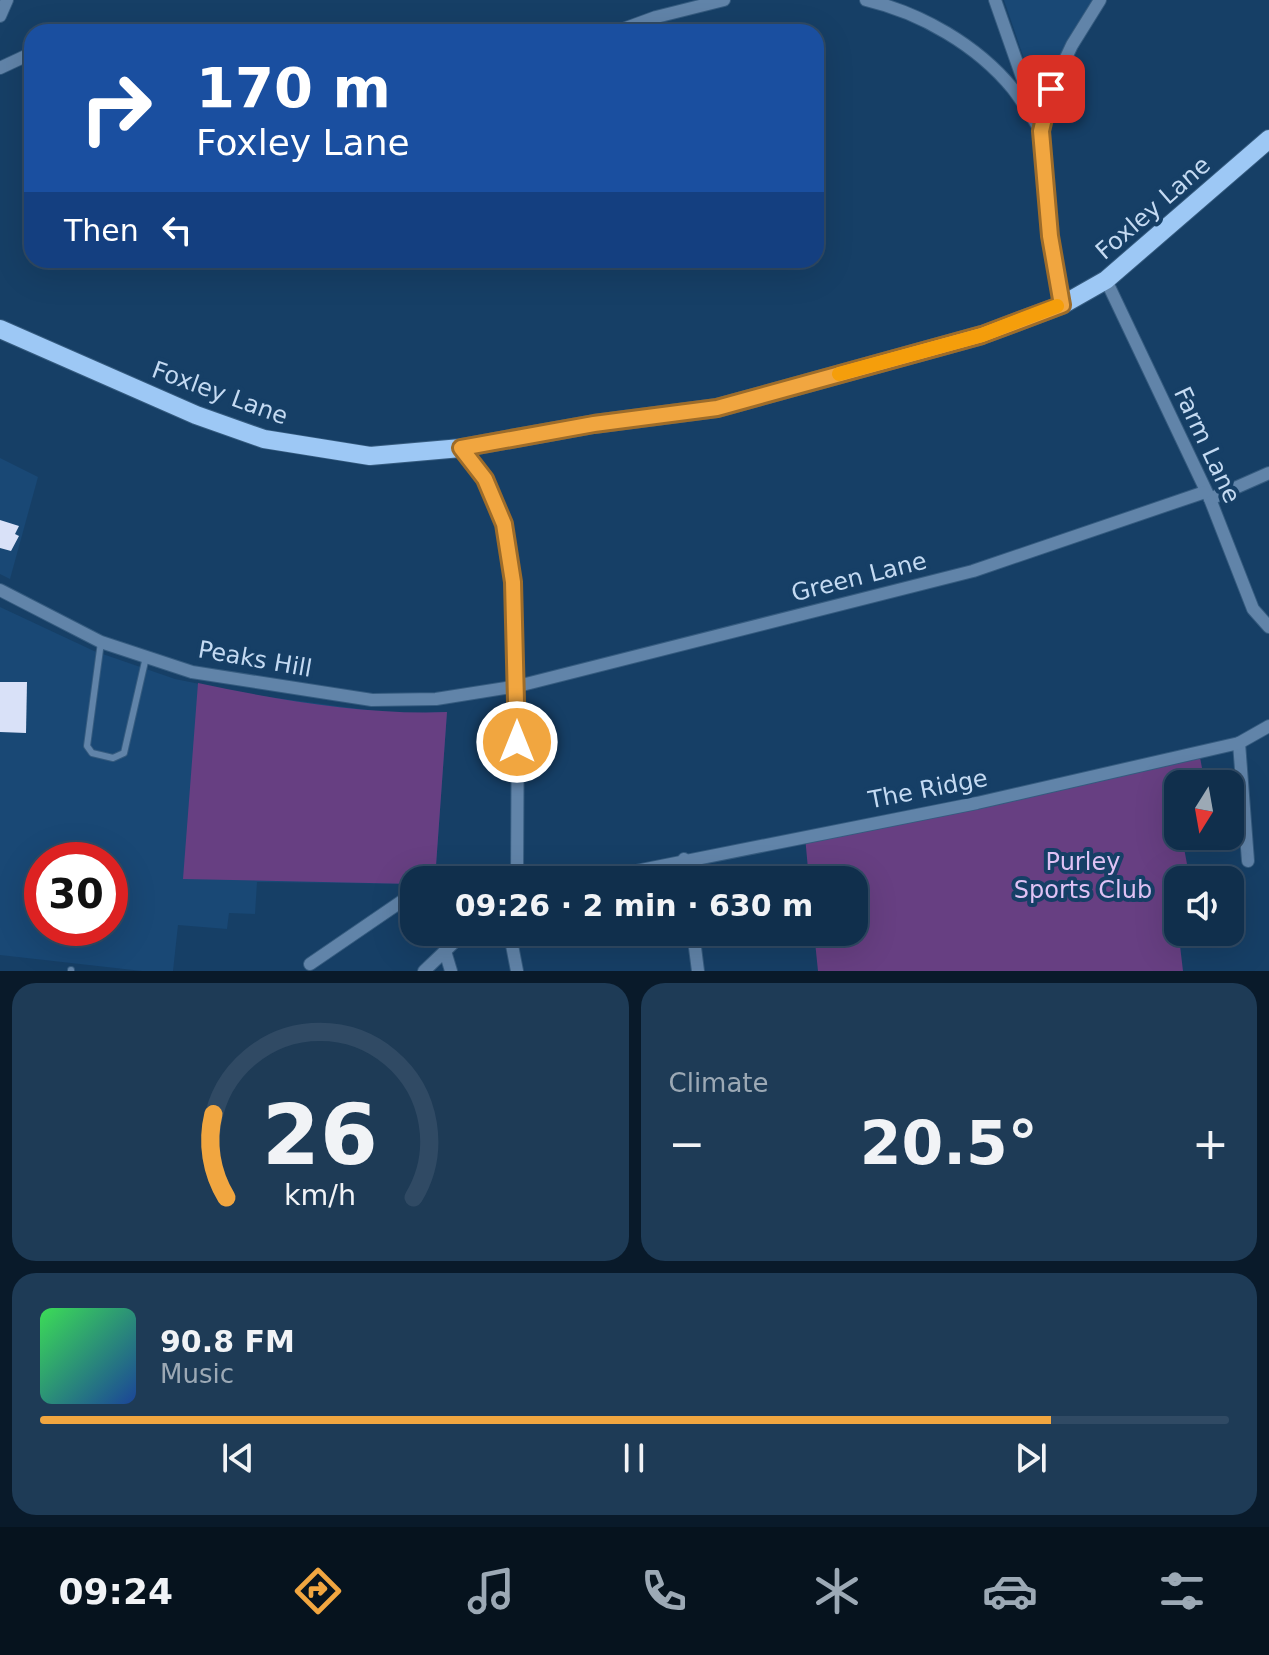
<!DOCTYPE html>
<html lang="en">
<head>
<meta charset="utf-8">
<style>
  body { margin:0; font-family:"DejaVu Sans",sans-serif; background:#1e3b56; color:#f1f3f6; height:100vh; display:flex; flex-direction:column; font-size:30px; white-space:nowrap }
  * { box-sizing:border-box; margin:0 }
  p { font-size:26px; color:#9ca9b5 }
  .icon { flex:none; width:44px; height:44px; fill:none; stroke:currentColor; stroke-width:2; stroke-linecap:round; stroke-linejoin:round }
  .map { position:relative; height:971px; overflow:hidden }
  .side { display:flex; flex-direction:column; gap:12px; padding:12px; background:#091a2a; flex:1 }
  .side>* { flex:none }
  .top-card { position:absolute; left:24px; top:24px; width:800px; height:244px; border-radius:24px; box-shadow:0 8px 32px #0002,0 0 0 2px #304a64; background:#1a4fa0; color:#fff; overflow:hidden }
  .needle { width:52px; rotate:191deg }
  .buttons { position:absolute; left:1164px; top:770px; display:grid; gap:16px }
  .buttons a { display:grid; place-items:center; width:80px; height:80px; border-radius:16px; background:#102f4c; box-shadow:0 8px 32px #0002,0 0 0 2px #304a64; font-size:40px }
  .speed { position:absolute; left:24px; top:842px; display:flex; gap:16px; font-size:40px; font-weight:700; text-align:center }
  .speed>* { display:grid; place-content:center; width:104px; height:104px; border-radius:50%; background:#102f4c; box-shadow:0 8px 32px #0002,0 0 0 2px #304a64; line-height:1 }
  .speed .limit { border:12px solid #d22; background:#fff; color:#111 }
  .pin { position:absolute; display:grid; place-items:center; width:68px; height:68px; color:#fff; margin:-34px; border-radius:16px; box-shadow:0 4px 12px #0006 }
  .me { position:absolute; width:88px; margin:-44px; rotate:0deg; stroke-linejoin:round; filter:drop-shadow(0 0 6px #0008) }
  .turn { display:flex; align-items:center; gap:28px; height:168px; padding:0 40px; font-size:36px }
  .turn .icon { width:104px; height:104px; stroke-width:2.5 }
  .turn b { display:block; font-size:56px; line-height:68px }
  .then { display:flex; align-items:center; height:76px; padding:0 40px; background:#0003; gap:16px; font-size:30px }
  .big { font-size:60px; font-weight:800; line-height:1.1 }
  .side .tile { flex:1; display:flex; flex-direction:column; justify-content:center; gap:12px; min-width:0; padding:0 28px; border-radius:24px; background:#1e3b56 }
  .side .dial { align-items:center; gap:0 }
  .dial svg { height:208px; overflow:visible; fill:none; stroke:#304a64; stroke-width:7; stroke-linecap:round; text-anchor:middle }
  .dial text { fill:#f1f3f6; stroke:none }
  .song { display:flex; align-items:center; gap:24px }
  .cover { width:96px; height:96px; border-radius:12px; background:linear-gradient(135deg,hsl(130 70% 55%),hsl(220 70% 35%)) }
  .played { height:8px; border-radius:4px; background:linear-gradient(90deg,#f1a640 85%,#304a64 85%) }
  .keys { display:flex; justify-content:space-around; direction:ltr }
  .heat { display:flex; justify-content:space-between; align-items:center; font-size:44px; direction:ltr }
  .side .tiles { flex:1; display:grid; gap:12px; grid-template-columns:1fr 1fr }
  .tile:last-child { grid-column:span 2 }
  .trip { position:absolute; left:400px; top:866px; width:468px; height:80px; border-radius:24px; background:#102f4c; box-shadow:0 8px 32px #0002,0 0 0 2px #304a64; font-weight:800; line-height:80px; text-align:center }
  .tabs { display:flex; height:128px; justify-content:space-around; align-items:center; background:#06131e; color:#9ca9b5 }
  .tabs .icon { width:56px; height:56px }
  .tabs .active { color:#f1a640 }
  .tabs b { font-size:36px; color:#f1f3f6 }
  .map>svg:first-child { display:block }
  .built { fill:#194875; fill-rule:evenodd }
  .green { fill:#673f82 }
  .building { fill:#d9e1f8 }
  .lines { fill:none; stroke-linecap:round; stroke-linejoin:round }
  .lane-casing { stroke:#355b7f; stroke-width:8 }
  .street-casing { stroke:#355b7f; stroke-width:14 }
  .primary-casing { stroke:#355b7f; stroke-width:20 }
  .lane { stroke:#6184a9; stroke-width:6 }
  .street { stroke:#6184a9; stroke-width:12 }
  .primary { stroke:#9dc8f5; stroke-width:18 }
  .route-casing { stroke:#9d6c2a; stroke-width:20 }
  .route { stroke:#f1a640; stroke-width:14 }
  .slow { stroke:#f59e0b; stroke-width:14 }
  .labels { text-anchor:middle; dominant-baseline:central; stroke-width:8; stroke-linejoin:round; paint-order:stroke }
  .street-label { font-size:24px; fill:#c4daf2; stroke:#163f66 }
  .park-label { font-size:24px; fill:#dfc2f4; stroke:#163f66 }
</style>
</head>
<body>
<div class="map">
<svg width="1269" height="971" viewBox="0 0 1269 971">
  <rect width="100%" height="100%" fill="#163f66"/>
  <g class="built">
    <polygon points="1004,0 1104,0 1043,114 1032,82"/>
    <polygon points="0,458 38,477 10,579 0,574"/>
    <path d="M0 607 94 651 175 679 254 695 398 714 447 712 435 880H414V884L257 882 255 914 229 913 227 929 178 925 173 971H142L0 955ZM42 860H110V928H42Z"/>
  </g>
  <g class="green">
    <path d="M198 683C279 700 364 715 447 712L435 880H414V884L183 879Z"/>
    <polygon points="1199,752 1205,784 1178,784 1178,836 1215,836 1216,841 1184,848 1190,880 1178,880 1177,920 1183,971 818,971 814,932 854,932 854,880 809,880 805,836"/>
  </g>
  <g class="building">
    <polygon points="0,520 19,526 15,534 19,536 11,551 0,548"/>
    <polygon points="0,682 27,682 26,733 0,732"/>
  </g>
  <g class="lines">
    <g class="lane-casing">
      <g id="lane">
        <polyline points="101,642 87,746 92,753 113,758 124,753 146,657"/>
        <polyline points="71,970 71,971"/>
      </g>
    </g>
    <g class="street-casing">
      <g id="street">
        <path d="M866 0C921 13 977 45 1013 89 1023 102 1032 117 1041 131"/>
        <polyline points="995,0 1035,114"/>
        <polyline points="0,16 7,0"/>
        <polyline points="615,32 656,17 724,0"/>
        <polyline points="0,68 32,53"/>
        <polyline points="1106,280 1210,499 1253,609 1269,627"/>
        <polyline points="1062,305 1050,236 1041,131 1054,83 1072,45 1100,0"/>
        <polyline points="461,448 485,479 504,524 513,582 518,686 517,880"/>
        <polyline points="1210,499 1269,473"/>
        <polyline points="0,590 101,642 192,672 372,700 436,699 518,686 973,571 1205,492"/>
        <polyline points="1239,743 1248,861"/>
        <polyline points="684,859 687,880"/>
        <polyline points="591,880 977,803 1239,743 1269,726"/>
        <polyline points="513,932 511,940 517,971"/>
        <polyline points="693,932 698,971"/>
        <polyline points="445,951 451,971"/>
        <polyline points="310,964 405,899 414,897"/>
        <polyline points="424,971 465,932"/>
      </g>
    </g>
    <g class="primary-casing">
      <polyline id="primary" points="0,329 196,415 264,439 370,456 461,448 594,424 717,408 982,335 1062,305 1106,280 1269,139"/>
    </g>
    <use href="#lane" class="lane"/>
    <use href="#street" class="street"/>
    <use href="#primary" class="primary"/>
  </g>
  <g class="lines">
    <g class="route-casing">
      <polyline id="route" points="517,742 513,582 504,524 485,479 461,448 594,424 717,408 982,335 1062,305 1050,236 1041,131 1051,89"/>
    </g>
    <use href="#route" class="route"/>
    <polyline class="slow" points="839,374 982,335 1057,306"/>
  </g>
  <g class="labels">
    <g class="street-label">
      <text transform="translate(1153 208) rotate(-41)">Foxley Lane</text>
      <text transform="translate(220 393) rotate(20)">Foxley Lane</text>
      <text transform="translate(1207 445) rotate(65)">Farm Lane</text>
      <text transform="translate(859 577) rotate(-14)">Green Lane</text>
      <text transform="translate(255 659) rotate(10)">Peaks Hill</text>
      <text transform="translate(928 789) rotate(-11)">The Ridge</text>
    </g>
    <g class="park-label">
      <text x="1083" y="862">Purley<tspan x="1083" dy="28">Sports Club</tspan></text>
    </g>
  </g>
</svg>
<div class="buttons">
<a><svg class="needle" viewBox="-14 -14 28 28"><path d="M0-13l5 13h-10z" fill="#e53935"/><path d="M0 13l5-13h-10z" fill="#9ca9b5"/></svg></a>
<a><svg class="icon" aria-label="sound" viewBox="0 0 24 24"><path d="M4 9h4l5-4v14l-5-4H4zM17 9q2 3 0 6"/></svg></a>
</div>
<div class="speed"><div class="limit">30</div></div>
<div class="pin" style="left:1051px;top:89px;background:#d93025"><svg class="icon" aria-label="arrive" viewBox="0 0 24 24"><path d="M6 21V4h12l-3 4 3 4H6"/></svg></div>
<svg class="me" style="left:517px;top:742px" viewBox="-20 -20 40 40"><circle r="17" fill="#f1a640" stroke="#fff" stroke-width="3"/><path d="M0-11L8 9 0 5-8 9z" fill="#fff"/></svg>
<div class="trip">09:26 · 2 min · 630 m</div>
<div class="top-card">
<div class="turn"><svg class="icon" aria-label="right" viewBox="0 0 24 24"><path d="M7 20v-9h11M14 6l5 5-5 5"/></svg><div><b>170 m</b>Foxley Lane</div></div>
<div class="then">Then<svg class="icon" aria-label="left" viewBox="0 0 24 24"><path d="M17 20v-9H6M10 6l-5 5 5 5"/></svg></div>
</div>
</div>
<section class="side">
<div class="tiles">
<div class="tile dial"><svg viewBox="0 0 100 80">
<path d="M14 69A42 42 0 1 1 86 69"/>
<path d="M14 69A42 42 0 0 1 9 37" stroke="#f1a640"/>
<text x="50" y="56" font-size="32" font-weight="700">26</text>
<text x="50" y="72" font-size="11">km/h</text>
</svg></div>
<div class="tile"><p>Climate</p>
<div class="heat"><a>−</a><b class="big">20.5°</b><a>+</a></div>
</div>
<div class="tile">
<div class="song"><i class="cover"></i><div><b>90.8 FM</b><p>Music</p></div></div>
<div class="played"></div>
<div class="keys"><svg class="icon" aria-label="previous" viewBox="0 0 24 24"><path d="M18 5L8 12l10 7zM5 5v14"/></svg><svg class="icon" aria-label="pause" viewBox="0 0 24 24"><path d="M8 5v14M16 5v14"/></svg><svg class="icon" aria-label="next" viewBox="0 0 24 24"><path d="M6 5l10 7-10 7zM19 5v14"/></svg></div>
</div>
</div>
</section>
<nav class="tabs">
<b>09:24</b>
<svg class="icon active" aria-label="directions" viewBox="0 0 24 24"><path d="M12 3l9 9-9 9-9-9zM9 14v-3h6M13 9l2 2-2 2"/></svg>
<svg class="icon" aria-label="music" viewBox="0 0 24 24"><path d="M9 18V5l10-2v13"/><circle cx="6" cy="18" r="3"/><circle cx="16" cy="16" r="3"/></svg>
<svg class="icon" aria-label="phone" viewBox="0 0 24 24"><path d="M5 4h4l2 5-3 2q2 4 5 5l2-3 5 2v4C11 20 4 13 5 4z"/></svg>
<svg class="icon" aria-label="climate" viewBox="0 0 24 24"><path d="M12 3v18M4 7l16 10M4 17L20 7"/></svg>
<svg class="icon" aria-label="car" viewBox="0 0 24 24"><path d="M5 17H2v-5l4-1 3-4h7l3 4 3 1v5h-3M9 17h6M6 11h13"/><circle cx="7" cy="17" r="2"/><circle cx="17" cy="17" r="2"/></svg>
<svg class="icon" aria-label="filters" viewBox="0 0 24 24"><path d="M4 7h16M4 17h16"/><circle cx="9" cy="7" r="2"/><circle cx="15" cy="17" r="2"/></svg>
</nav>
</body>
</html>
